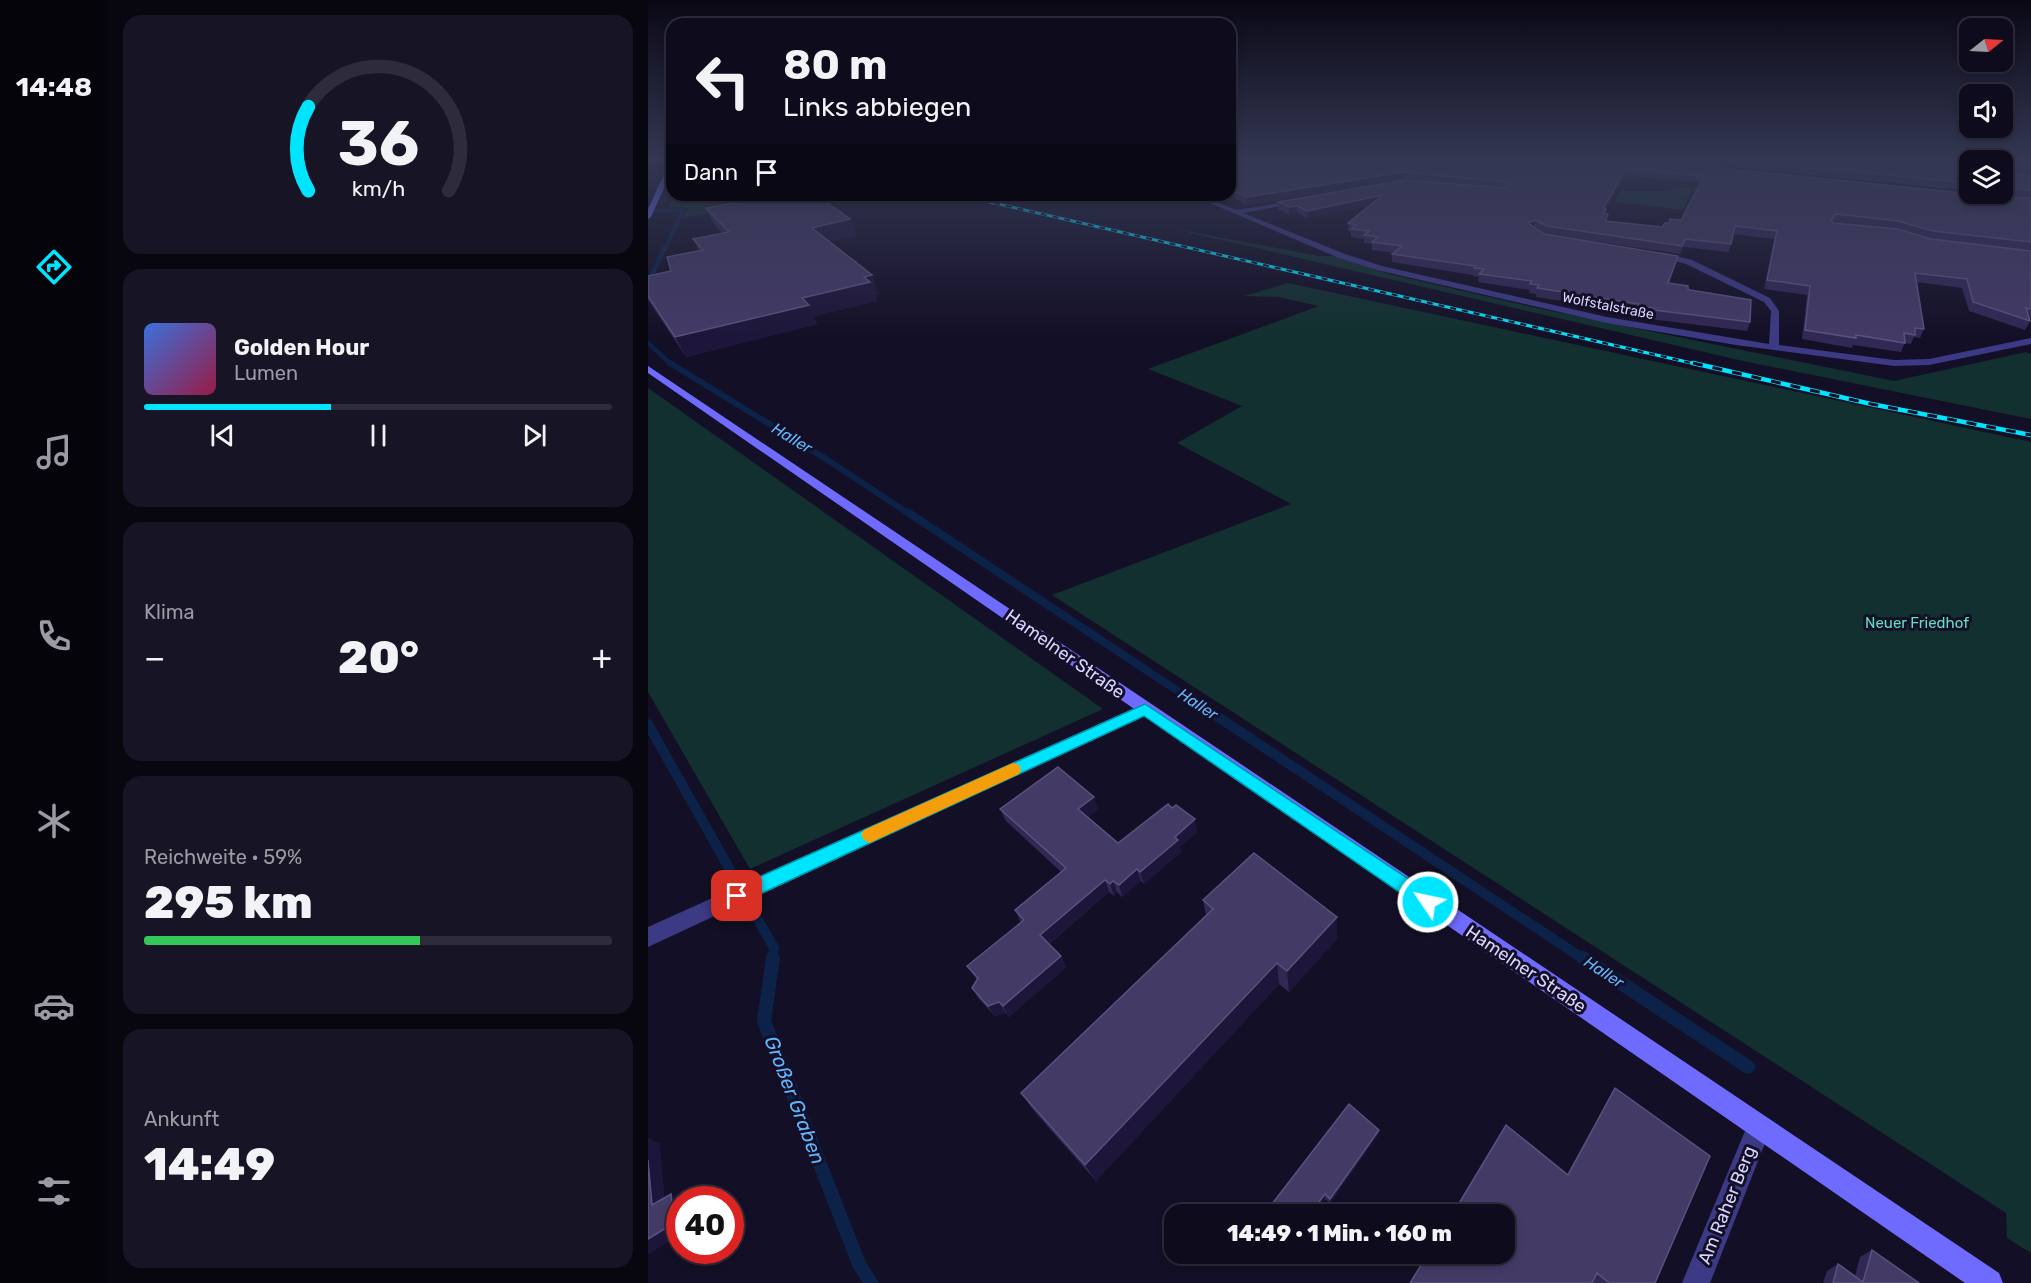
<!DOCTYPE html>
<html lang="de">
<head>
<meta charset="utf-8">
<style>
  body { margin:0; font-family:Rubik,sans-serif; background:#171425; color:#f1f3f6; height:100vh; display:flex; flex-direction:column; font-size:22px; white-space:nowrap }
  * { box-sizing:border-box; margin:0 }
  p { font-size:20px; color:#9b9ba3 }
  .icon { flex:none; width:33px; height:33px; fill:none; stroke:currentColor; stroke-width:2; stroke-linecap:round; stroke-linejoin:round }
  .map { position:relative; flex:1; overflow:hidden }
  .sheet { display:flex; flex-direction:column; gap:15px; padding:15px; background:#08060f; width:540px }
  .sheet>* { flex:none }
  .top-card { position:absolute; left:18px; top:18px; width:570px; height:183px; border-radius:18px; box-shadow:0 3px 9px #0003,0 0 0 2px #2e2b3b; background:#0e0b1c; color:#f1f3f6; overflow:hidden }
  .needle { width:39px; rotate:72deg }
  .fabs { position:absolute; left:1311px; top:18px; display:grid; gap:12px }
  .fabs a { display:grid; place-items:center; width:54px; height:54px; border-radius:12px; background:#0e0b1c; box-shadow:0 3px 9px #0003,0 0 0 2px #2e2b3b; font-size:30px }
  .speed { position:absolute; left:18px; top:1186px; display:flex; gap:12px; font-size:30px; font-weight:700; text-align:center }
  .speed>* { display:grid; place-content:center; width:78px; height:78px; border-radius:50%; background:#0e0b1c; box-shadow:0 3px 9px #0003,0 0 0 2px #2e2b3b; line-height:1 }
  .speed .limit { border:9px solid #d22; background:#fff; color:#111 }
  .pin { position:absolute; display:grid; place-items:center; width:51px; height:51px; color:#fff; margin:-26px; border-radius:12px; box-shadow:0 3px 9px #0006 }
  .me { position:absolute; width:66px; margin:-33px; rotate:304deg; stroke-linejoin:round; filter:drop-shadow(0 0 4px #0008) }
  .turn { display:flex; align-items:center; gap:21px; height:126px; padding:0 18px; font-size:27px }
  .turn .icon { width:78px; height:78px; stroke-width:2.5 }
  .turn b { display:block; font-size:42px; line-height:51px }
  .then { display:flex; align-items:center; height:57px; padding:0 18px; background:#0003; gap:12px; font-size:22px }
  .big { font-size:45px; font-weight:800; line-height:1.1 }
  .sheet .card { flex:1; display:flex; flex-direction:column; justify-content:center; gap:9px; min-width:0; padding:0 21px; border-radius:18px; background:#171425 }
  .sheet .dial { align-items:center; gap:0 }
  .dial svg { height:156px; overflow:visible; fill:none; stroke:#2e2b3b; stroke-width:7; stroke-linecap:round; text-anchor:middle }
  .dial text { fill:#f1f3f6; stroke:none }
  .song { display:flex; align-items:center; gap:18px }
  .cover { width:72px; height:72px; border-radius:9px; background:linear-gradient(135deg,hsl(220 70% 55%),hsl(340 70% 35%)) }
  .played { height:6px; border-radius:3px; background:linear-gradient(90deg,#00e5ff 40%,#2e2b3b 40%) }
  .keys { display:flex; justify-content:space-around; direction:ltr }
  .heat { display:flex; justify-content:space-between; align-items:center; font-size:33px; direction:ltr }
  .charge { height:9px; border-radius:4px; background:linear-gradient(90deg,#34c759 59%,#2e2b3b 0) }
  .trip { position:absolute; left:516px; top:1204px; width:351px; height:60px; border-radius:18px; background:#0e0b1c; box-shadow:0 3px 9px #0003,0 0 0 2px #2e2b3b; font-weight:800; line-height:60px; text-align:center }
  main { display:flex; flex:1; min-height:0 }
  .dock { display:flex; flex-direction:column; width:108px; justify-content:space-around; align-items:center; background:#06040b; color:#9b9ba3 }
  .dock .icon { width:42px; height:42px }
  .dock .selected { color:#00e5ff }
  .dock b { font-size:27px; color:#f1f3f6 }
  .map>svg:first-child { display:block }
  .green { fill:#12302f }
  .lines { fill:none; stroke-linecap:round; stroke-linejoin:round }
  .stream-far5 { stroke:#0c2248; stroke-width:4 }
  .stream-far4 { stroke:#0c2248; stroke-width:4.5 }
  .stream-far3 { stroke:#0c2248; stroke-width:6 }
  .stream-far2 { stroke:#0c2248; stroke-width:8 }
  .stream-far1 { stroke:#0c2248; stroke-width:10 }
  .stream { stroke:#0c2248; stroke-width:14 }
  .street { fill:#3d3a85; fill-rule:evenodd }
  .secondary { fill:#6f6bff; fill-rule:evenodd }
  .rail-far1-casing { stroke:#00e5ff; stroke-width:3 }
  .rail-casing { stroke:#00e5ff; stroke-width:4.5 }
  .rail-far1 { stroke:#130f26; stroke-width:2; stroke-dasharray:6; stroke-linecap:butt }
  .rail { stroke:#130f26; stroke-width:3; stroke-dasharray:10; stroke-linecap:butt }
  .wall { fill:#312854; fill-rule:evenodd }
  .shaded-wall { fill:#1d163a }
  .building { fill:#433a66; stroke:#5a527e; stroke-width:1.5; fill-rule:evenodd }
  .route { fill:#00e5ff; stroke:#0095a6; stroke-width:1.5 }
  .slow { fill:#f59e0b }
  .labels { text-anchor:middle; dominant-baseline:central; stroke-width:6; stroke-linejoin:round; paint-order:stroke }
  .far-street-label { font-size:14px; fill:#d9d4ff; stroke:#130f26 }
  .park-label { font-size:15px; fill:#5fe0c0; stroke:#130f26 }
  .water-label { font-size:16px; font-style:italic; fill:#62b6ff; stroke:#130f26 }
  .near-street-label { font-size:18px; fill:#d9d4ff; stroke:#130f26 }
  .near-water-label { font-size:20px; font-style:italic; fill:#62b6ff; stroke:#130f26 }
</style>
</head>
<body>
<main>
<nav class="dock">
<b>14:48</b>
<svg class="icon selected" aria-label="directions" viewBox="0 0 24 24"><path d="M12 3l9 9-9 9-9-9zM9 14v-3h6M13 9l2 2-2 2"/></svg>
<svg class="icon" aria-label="music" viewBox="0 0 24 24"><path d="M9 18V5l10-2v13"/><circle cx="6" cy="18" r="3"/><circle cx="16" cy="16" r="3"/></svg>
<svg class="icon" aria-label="phone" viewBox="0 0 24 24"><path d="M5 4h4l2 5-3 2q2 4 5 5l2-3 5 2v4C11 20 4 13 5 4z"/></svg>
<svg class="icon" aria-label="climate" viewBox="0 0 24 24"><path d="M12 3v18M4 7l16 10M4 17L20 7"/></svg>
<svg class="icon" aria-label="car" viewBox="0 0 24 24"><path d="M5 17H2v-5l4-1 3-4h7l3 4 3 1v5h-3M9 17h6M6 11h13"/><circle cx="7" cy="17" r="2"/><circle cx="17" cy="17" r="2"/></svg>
<svg class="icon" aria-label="filters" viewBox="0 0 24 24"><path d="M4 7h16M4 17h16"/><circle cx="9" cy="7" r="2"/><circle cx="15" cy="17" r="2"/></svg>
</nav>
<section class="sheet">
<div class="card dial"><svg viewBox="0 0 100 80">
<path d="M14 69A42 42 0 1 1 86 69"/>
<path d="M14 69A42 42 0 0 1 14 26" stroke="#00e5ff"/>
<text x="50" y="56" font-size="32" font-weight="700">36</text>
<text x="50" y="72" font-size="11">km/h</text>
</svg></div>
<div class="card">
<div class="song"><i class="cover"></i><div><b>Golden Hour</b><p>Lumen</p></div></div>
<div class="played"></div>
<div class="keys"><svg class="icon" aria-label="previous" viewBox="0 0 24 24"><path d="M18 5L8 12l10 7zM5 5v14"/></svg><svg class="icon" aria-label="pause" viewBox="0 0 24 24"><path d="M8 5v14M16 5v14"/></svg><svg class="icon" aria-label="next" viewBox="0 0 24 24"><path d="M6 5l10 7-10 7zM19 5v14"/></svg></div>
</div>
<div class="card"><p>Klima</p>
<div class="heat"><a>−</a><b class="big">20°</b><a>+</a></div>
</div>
<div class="card"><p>Reichweite · 59%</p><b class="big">295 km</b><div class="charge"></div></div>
<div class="card"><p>Ankunft</p><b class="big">14:49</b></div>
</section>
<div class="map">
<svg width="1383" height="1283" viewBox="0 0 1383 1283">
  <rect width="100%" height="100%" fill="#130f26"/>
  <g class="green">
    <polygon points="1024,187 1044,189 1035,210 967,202 973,191 1023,191"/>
    <polygon points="26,195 152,195 35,218 41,208 21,207"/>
    <polygon points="517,227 671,256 686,256 741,274 884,307 1246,381 1378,352 1383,354 1383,419 1095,361"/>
    <polygon points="640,283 1383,442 1383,1253 1359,1238 1358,1213 404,595 643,504 529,443 594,406 500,369 671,306 630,297 596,296"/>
    <polygon points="0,388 455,709 102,869 0,692"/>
  </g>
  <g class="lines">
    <polyline class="stream-far5" points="0,211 35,210 17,249"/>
    <g class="stream-far4">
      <polyline points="0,284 17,247"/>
      <polyline points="0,343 24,365"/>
    </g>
    <polyline class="stream-far3" points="22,363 175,457 263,515"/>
    <polyline class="stream-far2" points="261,513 557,709"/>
    <g class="stream-far1">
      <polyline points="555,707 937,960"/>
      <polyline points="0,724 126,948 124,960"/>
    </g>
    <g class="stream">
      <polyline points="125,958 116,1021 211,1264 223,1283"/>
      <polyline points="935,958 1100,1067"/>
    </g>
    <g class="street">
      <polygon points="611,158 632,158 582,164 582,160"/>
      <polygon points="543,195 552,195 588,210 652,200 650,203 595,213 697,254 734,266 959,317 1121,344 1123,311 1116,302 1038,264 1008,256 1008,252 1011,252 1044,260 1122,298 1131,311 1131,345 1246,360 1281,359 1383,338 1383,344 1281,365 1246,366 1088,345 959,323 729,270 691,258"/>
      <polygon points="497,703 503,705 505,709 503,713 0,947 0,927"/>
      <polygon points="1111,1116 1120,1119 1123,1128 1062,1283 1034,1283 1102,1119"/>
    </g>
    <g class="secondary">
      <polygon points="24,161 24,170 3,217 0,219 0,209 21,163"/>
      <polygon points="0,366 1351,1273 1355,1283 1317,1283 0,373"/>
    </g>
    <g class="rail-far1-casing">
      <polyline id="rail-far1" points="311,195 1052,365"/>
    </g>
    <g class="rail-casing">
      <polyline id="rail" points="1045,363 1223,404 1383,435"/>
    </g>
    <use href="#rail-far1" class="rail-far1"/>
    <use href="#rail" class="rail"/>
  </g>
  <g class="wall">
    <path d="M639 158H1383V177L1357 171V172L1383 177V197L1346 194H1354V160H1322V164L1297 159 1322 165V191L1047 163 1061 167 1344 196 1383 198V319L1381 318 1382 321 1377 330 1321 311 1314 288 1269 282 1276 329 1272 338 1266 337 1263 344 1257 343 1253 352 1205 345 1204 348 1154 339 1159 295 1116 289 1126 239 1085 234 1081 252 1035 247 1032 254 898 234 889 229 896 234 1030 256 1021 283 1040 289 1102 322 1099 331 1002 319 1003 317 988 314V312L888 297V294L881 293 882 290 830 282 831 277 825 276V275L744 262V254L746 253 724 250V244L716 243V239L703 237V232L700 231V223L723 205 659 218 649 213 641 215 630 209V202L830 186 756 179 599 205 580 195H582V159L627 161ZM977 176 1053 182 1033 220 1014 227 959 221 957 214 958 209ZM1185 222 1247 229 1185 223Z"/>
    <polygon points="138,202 202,219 208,236 182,242 231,294 227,295 229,301 166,316 169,324 38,357 0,300 0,276 23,271 51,251 45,239 74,233 66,224 58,208"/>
    <polygon points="352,809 450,809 440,817 470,843 549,832 532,847 533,852 496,884 493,881 474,897 469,892 466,896 461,892 401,944 413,956 418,967 361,1017 358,1013 347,1016 331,999 324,988 329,980 319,966 373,923 367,910 413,872 358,821"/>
    <polygon points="555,900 689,917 689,939 641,992 631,984 448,1181 386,1111 373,1093 558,915"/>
    <polygon points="967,1088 1007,1283 762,1283 919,1174"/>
    <polygon points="731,1130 730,1135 682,1203 677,1199 665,1215 631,1215 625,1208 624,1204"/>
    <polygon points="1224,1250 1271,1283 1175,1283 1179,1271 1190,1264 1207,1276 1212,1257"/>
  </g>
  <g class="shaded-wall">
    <polygon points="978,169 977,176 954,216 955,209"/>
    <polygon points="756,172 756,179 599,205 599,197"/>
    <polygon points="735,195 735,203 659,218 659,211"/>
    <polygon points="649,206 649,213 641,215 641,207"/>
    <polygon points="202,219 208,236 171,245 164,228"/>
    <polygon points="887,220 886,228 880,223"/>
    <polygon points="224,275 231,294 227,295 229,301 166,316 169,324 38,357 27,337 154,298"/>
    <polygon points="446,797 450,809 435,821 430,809"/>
    <polygon points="547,819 549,832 532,847 533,852 496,884 492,872 527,837"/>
    <polygon points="489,869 493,881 474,897 471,885"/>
    <polygon points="457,880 461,892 398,946 392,935"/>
    <polygon points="465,881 469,892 466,896 462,884"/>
    <polygon points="689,917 689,939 641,992 639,971"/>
    <polygon points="413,956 418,967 361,1017 355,1006"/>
    <polygon points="629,963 631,984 448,1181 437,1165"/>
    <polygon points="351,1002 358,1013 347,1016 340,1006"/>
    <polygon points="731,1130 730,1135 682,1203 682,1199"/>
    <polygon points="0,1137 12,1144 18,1213 4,1205 0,1160"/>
    <polygon points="23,1194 34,1200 32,1200 32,1235 0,1254 0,1239"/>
    <polygon points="677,1194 677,1199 665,1215 661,1215"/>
  </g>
  <g class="building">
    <path d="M594 158 627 161 639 158H739L751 159 749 158H840L886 163 891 158H890H1048L1045 162 1061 167 1344 196 1383 198V242L1285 231 1250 221 1188 214 1183 220 1185 223 1249 229 1283 239 1383 251V309L1378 308 1382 321 1325 302 1319 279 1267 273 1276 329 1267 328V335L1256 333 1257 343 1208 335V338L1157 330 1162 286 1119 280 1129 231 1087 226 1083 244 1037 239 1034 246 899 226 887 220 880 223 896 234 1030 256 1020 283 1040 286V289L1042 290 1103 300 1102 322 1005 310 1006 308 990 306 991 304 889 288 891 285 882 284 884 281 831 274 836 269 826 268 827 266 744 254 754 246 724 242 730 237 716 235 721 231 703 229 708 225 700 223 735 195 659 211 649 206 641 207 630 202 756 180 856 188 861 184 859 182 756 172 599 197 582 189V159ZM978 169 1056 176 1033 220 1022 219 1021 223H1017L1014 227 957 221 960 214H956L958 209H955Z"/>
    <polygon points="1066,158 1292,158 1322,165 1322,183"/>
    <polygon points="1327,158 1383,158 1383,169 1358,164 1355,166 1357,172 1383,177 1383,190 1354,187 1354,160 1327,160"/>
    <polygon points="130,196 138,202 170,196 202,219 164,228 224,275 216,277 222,282 154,298 161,305 27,337 0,296 0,276 23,271 19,257 55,250 45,239 81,232 58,208"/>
    <polygon points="410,767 446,797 430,809 470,843 520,804 524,808 528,805 547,819 527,837 530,840 492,872 489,869 471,885 465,881 462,884 457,880 392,935 413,956 355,1006 351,1002 340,1006 324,988 330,978 319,966 376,920 367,910 418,868 352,809"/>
    <polygon points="606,853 689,917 639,971 629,963 437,1165 373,1093 565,909 555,900"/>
    <polygon points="967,1088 1062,1156 1007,1283 961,1283 949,1273 944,1283 762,1283 780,1254 856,1254 856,1215 804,1215 858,1125 920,1175"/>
    <polygon points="701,1104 731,1130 682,1199 677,1194 661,1215 634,1215 624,1204"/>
    <polygon points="0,1160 4,1205 23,1194 26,1223 0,1239"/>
    <polygon points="1224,1250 1271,1283 1185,1283 1190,1264 1215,1282"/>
  </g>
  <linearGradient id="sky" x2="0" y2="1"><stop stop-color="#0a0815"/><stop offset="0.47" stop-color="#333752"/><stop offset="1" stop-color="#333752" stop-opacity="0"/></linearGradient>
  <rect width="1383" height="337" fill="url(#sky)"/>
  <polygon class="route" points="497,704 786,896 789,902 786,907 780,910 773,907 496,716 95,902 89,904 82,902 80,896 82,890"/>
  <polygon class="slow" points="365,763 371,765 373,770 371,774 228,840 222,843 216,840 213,835 216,830"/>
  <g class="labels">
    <g class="far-street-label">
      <text transform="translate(960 306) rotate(11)">Wolfstalstraße</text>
    </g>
    <g class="park-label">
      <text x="1269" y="623">Neuer Friedhof</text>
    </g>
    <g class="water-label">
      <text transform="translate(144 438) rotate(31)">Haller</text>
      <text transform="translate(550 704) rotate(33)">Haller</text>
      <text transform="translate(956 972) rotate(33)">Haller</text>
    </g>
    <g class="near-street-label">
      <text transform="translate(417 654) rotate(35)">Hamelner Straße</text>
      <text transform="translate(878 969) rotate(34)">Hamelner Straße</text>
      <text transform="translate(1079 1205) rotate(-68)">Am Raher Berg</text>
    </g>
    <g class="near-water-label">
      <text transform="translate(147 1100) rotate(69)">Großer Graben</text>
    </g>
  </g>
</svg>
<div class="fabs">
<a><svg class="needle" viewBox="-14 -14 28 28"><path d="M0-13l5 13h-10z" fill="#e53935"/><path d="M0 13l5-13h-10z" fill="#9b9ba3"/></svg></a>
<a><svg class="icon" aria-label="sound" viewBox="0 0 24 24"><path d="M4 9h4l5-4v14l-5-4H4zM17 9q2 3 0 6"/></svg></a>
<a><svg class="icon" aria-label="layers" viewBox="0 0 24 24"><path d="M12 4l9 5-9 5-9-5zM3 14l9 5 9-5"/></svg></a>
</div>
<div class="speed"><div class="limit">40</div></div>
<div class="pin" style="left:89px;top:896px;background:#d93025"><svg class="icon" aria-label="arrive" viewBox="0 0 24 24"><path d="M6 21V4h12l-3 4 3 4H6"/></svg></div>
<svg class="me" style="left:780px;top:902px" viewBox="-20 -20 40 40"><circle r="17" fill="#00e5ff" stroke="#fff" stroke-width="3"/><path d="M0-11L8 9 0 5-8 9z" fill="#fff"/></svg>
<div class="trip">14:49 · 1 Min. · 160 m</div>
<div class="top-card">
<div class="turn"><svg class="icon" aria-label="left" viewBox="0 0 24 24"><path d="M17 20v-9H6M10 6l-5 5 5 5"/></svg><div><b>80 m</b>Links abbiegen</div></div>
<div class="then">Dann<svg class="icon" aria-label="arrive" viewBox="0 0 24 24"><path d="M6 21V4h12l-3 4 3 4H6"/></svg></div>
</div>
</div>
</main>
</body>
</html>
